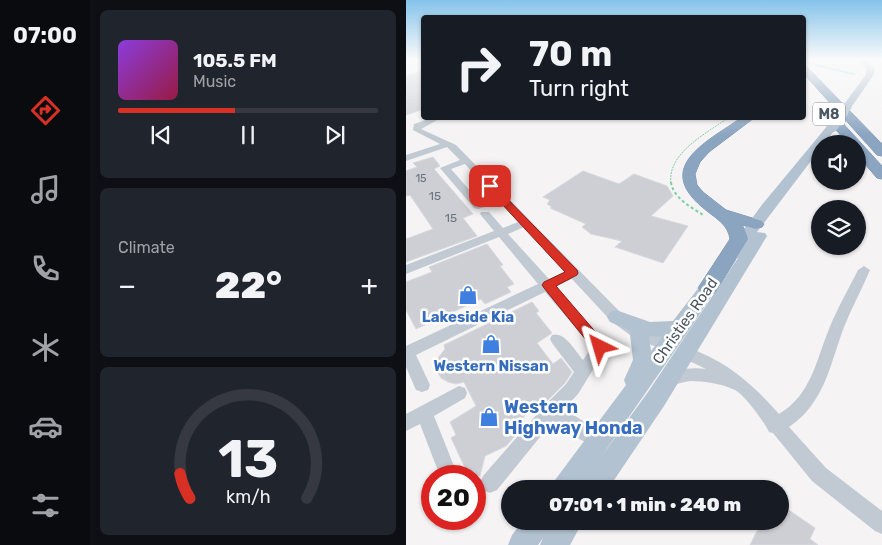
<!DOCTYPE html>
<html lang="en">
<head>
<meta charset="utf-8">
<style>
  body { margin:0; font-family:Rubik,sans-serif; background:#20242c; color:#f1f3f6; height:100vh; display:flex; flex-direction:column; font-size:19px; white-space:nowrap }
  * { box-sizing:border-box; margin:0 }
  p { font-size:16px; color:#9ea1a6 }
  .icon { flex:none; width:28px; height:28px; fill:none; stroke:currentColor; stroke-width:2; stroke-linecap:round; stroke-linejoin:round }
  .map { position:relative; flex:1; overflow:hidden }
  .panel { display:flex; flex-direction:column; gap:10px; padding:10px; background:#0d0f14; width:316px }
  .panel>* { flex:none }
  .banner { position:absolute; left:15px; top:15px; width:385px; height:105px; border-radius:5px; box-shadow:0 1px 4px #0004; background:#171b24; color:#f1f3f6; overflow:hidden }
  .tools { position:absolute; left:405px; top:135px; display:grid; gap:10px }
  .tools a { display:grid; place-items:center; width:55px; height:55px; border-radius:50%; background:#171b24; box-shadow:0 1px 4px #0004; font-size:25px }
  .speed { position:absolute; left:15px; top:465px; display:flex; gap:10px; font-size:25px; font-weight:700; text-align:center }
  .speed>* { display:grid; place-content:center; width:65px; height:65px; border-radius:50%; background:#171b24; box-shadow:0 1px 4px #0004; line-height:1 }
  .speed .limit { border:8px solid #d22; background:#fff; color:#111 }
  .pin { position:absolute; display:grid; place-items:center; width:42px; height:42px; color:#fff; margin:-21px; border-radius:10px; box-shadow:0 2px 8px #0006 }
  .me { position:absolute; width:55px; margin:-28px; rotate:320deg; stroke-linejoin:round; filter:drop-shadow(0 0 4px #0008) }
  .turn { display:flex; align-items:center; gap:18px; height:105px; padding:0 25px; font-size:22px }
  .turn .icon { width:65px; height:65px; stroke-width:2.5 }
  .turn b { display:block; font-size:35px; line-height:42px }
  .big { font-size:38px; font-weight:800; line-height:1.1 }
  .panel .widget { flex:1; display:flex; flex-direction:column; justify-content:center; gap:8px; min-width:0; padding:0 18px; border-radius:8px; background:#20242c }
  .panel .dial { align-items:center; gap:0 }
  .dial svg { height:130px; overflow:visible; fill:none; stroke:#363941; stroke-width:7; stroke-linecap:round; text-anchor:middle }
  .dial text { fill:#f1f3f6; stroke:none }
  .song { display:flex; align-items:center; gap:15px }
  .cover { width:60px; height:60px; border-radius:8px; background:linear-gradient(135deg,hsl(270 70% 55%),hsl(340 70% 35%)) }
  .played { height:5px; border-radius:2px; background:linear-gradient(90deg,#d93025 45%,#363941 45%) }
  .keys { display:flex; justify-content:space-around; direction:ltr }
  .heat { display:flex; justify-content:space-between; align-items:center; font-size:28px; direction:ltr }
  .trip { position:absolute; left:95px; top:480px; width:288px; height:50px; border-radius:25px; background:#171b24; box-shadow:0 1px 4px #0004; font-weight:800; line-height:50px; text-align:center }
  main { display:flex; flex:1; min-height:0 }
  .menu { display:flex; flex-direction:column; width:90px; justify-content:space-around; align-items:center; background:#090b0e; color:#9ea1a6 }
  .menu .icon { width:35px; height:35px }
  .menu .selected { color:#d93025 }
  .menu b { font-size:22px; color:#f1f3f6 }
  .map>svg:first-child { display:block }
  .lines { fill:none; stroke-linecap:round; stroke-linejoin:round }
  .stream { stroke:#90daee; stroke-width:2 }
  .building { fill:#cdcfd5; stroke:#d7d9de }
  .highway-casing { stroke:#7690ad; stroke-width:1 }
  .path-far1 { stroke:#7ad0a6; stroke-width:1; stroke-dasharray:2 1; stroke-linecap:butt }
  .path { stroke:#7ad0a6; stroke-width:2; stroke-dasharray:3 2.5; stroke-linecap:butt }
  .minor { fill:#c1cad2; fill-rule:evenodd }
  .major { fill:#b3c2d1; fill-rule:evenodd }
  .highway { fill:#8ba5c1; fill-rule:evenodd }
  .major-bridge-far1 { stroke:#b3c2d1; stroke-width:9 }
  .major-bridge { stroke:#b3c2d1; stroke-width:11 }
  .route { fill:#d93025; stroke:#8d1f18 }
  .labels { text-anchor:middle; dominant-baseline:central; stroke-width:5; stroke-linejoin:round; paint-order:stroke }
  .far-number-label { font-size:11px; fill:#6b747e }
  .number-label { font-size:12px; fill:#6b747e }
  .shield { fill:#fff; stroke:#808990; stroke-width:1 }
  .shield-label { font-size:14px; font-weight:bold; fill:#4a5661 }
  .shop-label { font-size:15px; font-weight:bold; fill:#366cbe; stroke:#fff }
  .street-label { font-size:15px; fill:#4a5661; stroke:#fff }
  .near-shop-label { font-size:18px; font-weight:bold; fill:#366cbe; stroke:#fff; text-anchor:start }
</style>
</head>
<body>
<main>
<nav class="menu">
<b>07:00</b>
<svg class="icon selected" aria-label="directions" viewBox="0 0 24 24"><path d="M12 3l9 9-9 9-9-9zM9 14v-3h6M13 9l2 2-2 2"/></svg>
<svg class="icon" aria-label="music" viewBox="0 0 24 24"><path d="M9 18V5l10-2v13"/><circle cx="6" cy="18" r="3"/><circle cx="16" cy="16" r="3"/></svg>
<svg class="icon" aria-label="phone" viewBox="0 0 24 24"><path d="M5 4h4l2 5-3 2q2 4 5 5l2-3 5 2v4C11 20 4 13 5 4z"/></svg>
<svg class="icon" aria-label="climate" viewBox="0 0 24 24"><path d="M12 3v18M4 7l16 10M4 17L20 7"/></svg>
<svg class="icon" aria-label="car" viewBox="0 0 24 24"><path d="M5 17H2v-5l4-1 3-4h7l3 4 3 1v5h-3M9 17h6M6 11h13"/><circle cx="7" cy="17" r="2"/><circle cx="17" cy="17" r="2"/></svg>
<svg class="icon" aria-label="filters" viewBox="0 0 24 24"><path d="M4 7h16M4 17h16"/><circle cx="9" cy="7" r="2"/><circle cx="15" cy="17" r="2"/></svg>
</nav>
<section class="panel">
<div class="widget">
<div class="song"><i class="cover"></i><div><b>105.5 FM</b><p>Music</p></div></div>
<div class="played"></div>
<div class="keys"><svg class="icon" aria-label="previous" viewBox="0 0 24 24"><path d="M18 5L8 12l10 7zM5 5v14"/></svg><svg class="icon" aria-label="pause" viewBox="0 0 24 24"><path d="M8 5v14M16 5v14"/></svg><svg class="icon" aria-label="next" viewBox="0 0 24 24"><path d="M6 5l10 7-10 7zM19 5v14"/></svg></div>
</div>
<div class="widget"><p>Climate</p>
<div class="heat"><a>−</a><b class="big">22°</b><a>+</a></div>
</div>
<div class="widget dial"><svg viewBox="0 0 100 80">
<path d="M14 69A42 42 0 1 1 86 69"/>
<path d="M14 69A42 42 0 0 1 8 54" stroke="#d93025"/>
<text x="50" y="56" font-size="32" font-weight="700">13</text>
<text x="50" y="72" font-size="11">km/h</text>
</svg></div>
</section>
<div class="map">
<svg width="476" height="545" viewBox="0 0 476 545">
  <rect width="100%" height="100%" fill="#f5f3f3"/>
  <g class="lines">
    <polyline class="stream" points="405,64 448,74"/>
  </g>
  <g class="building">
    <polygon points="18,70 18,109 0,115 0,76"/>
    <polygon points="27,157 34,166 28,169 67,214 57,218 71,236 0,262 0,239 27,229 4,195 0,196 0,171 11,167 7,163"/>
    <polygon points="177,171 213,184 228,174 261,186 267,196 245,216 282,226 257,263 209,247 216,241 185,234 176,227 180,224 144,208 146,207 141,204 144,200 137,197"/>
    <polygon points="81,244 97,265 94,266 108,284 101,287 105,292 79,304 75,299 10,329 0,310 0,282 26,272 23,267"/>
    <polygon points="126,302 133,311 130,313 146,333 131,343 147,364 155,358 166,372 159,383 134,408 130,404 119,410 116,428 100,446 79,456 74,476 63,476 45,438 50,435 44,422 70,406 58,382 50,384 42,382 35,378 31,371 32,358 39,349 38,345"/>
    <polygon points="374,504 409,528 404,539 412,545 344,545 356,521 374,521"/>
  </g>
  <g class="lines">
    <g class="highway-casing">
      <g id="highway">
        <polygon points="455,59 468,59 459,62"/>
        <polygon points="398,66 401,67 476,144 476,156 471,155 398,74"/>
        <polygon points="418,106 422,107 476,166 476,179 471,178 451,155 451,144 442,144 414,111 413,109"/>
        <path d="M335 118H348L303 152 294 162 289 174 291 185 297 192 320 210 356 221 358 224 356 227 350 229 336 225 339 230 342 239 309 293 302 295 295 293 292 288 324 239C322 225 311 219 301 211 245 168 299 143 335 118Z"/>
      </g>
    </g>
    <path class="path-far1" d="M265 183C261 153 301 133 322 118"/>
    <path class="path" d="M265 182C267 198 285 207 297 215"/>
    <g class="minor">
      <path d="M26 118H35L15 129 50 145 215 313 238 330 268 342 270 346 268 350 263 352 228 338 205 321 166 279 149 287 201 347 172 394 158 409 185 426 202 431 205 437 202 443C183 451 162 431 147 421L91 490 84 493 77 490 74 483 77 476 139 405 160 384 168 372 146 343 144 339 146 335C159 331 169 351 177 360L186 347 139 292 10 355 24 385 22 390 16 392 10 390 0 367V346L132 284 93 237 0 274V265L88 231 74 214 75 212H83L97 228 112 222 94 202 72 209 68 208 34 168 54 160 41 147 0 161V155L34 144 7 130 8 124ZM59 164 89 197 74 202 45 169ZM118 227 159 272 143 279 102 234Z"/>
      <path d="M458 266 464 270C456 289 446 307 438 327 424 364 419 403 383 427L420 468 476 511V534L469 531 406 481 367 433 363 432C359 423 338 394 329 390 317 384 298 381 284 381 275 382 266 387 257 384L255 379 257 374C272 369 285 367 300 369L275 357 272 353 275 349 280 347C319 360 346 383 373 414 405 395 410 361 423 329 431 309 442 290 452 270Z"/>
      <polygon points="53,386 59,388 61,393 59,398 28,416 52,476 34,476 14,424 0,431 0,414"/>
    </g>
    <g class="major">
      <polygon points="459,59 469,59 463,63 469,70 467,76 444,109 438,109 436,107 459,76 461,70 454,62"/>
      <path d="M426 124 431 127 418 144H414V149L351 232 359 233 361 236 258 406 202 489H175L177 484 173 489H146L149 480 220 385 218 380 227 360 224 334 225 331 204 322 201 317 204 312 210 310 244 322 267 321 304 273 310 271 316 273 318 277 284 329 195 457 242 392 332 258H323L320 254 323 250 355 206 422 125ZM243 336 256 337 245 351Z"/>
      <polygon points="117,521 146,521 143,528 148,521 177,521 164,545 134,545 137,538 132,545 102,545 106,535"/>
    </g>
    <use href="#highway" class="highway"/>
    <polyline class="major-bridge-far1" points="436,113 441,107"/>
    <polyline class="major-bridge" points="426,127 437,112"/>
  </g>
  <linearGradient id="sky" x2="0" y2="1"><stop stop-color="#85c3ea"/><stop offset="0.44" stop-color="#fafafa"/><stop offset="1" stop-color="#fafafa" stop-opacity="0"/></linearGradient>
  <rect width="476" height="135" fill="url(#sky)"/>
  <polygon class="route" points="84,183 87,184 171,270 172,273 171,275 150,286 199,343 201,347 199,351 194,353 189,351 138,288 136,285 138,282 159,272 81,188 79,186"/>
  <defs>
    <g id="shop-bare" transform="scale(1.5)"><path d="M-5-2.5h2.3a2.7 3.5 0 0 1 5.4 0H5L5.5 6h-11ZM-1.5-2.5h3a1.5 2.3 0 0 0-3 0Z" fill="#3f7fe0" stroke="#fff" stroke-width="2.5" paint-order="stroke"/></g>
  </defs>
  <g fill-rule="evenodd">
    <use href="#shop-bare" x="62" y="295"/>
    <use href="#shop-bare" x="85" y="344"/>
    <use href="#shop-bare" x="83" y="417"/>
  </g>
  <g class="labels">
    <g class="far-number-label">
      <text x="15" y="178">15</text>
    </g>
    <g class="number-label">
      <text x="29" y="196">15</text>
      <text x="45" y="218">15</text>
    </g>
    <rect class="shield" x="407" y="102.5" width="32" height="23" rx="4"/>
    <g class="shield-label">
      <text x="423" y="114">M8</text>
    </g>
    <g class="shop-label">
      <text x="62" y="317">Lakeside Kia</text>
      <text x="85" y="366">Western Nissan</text>
    </g>
    <g class="street-label">
      <text transform="translate(279 321) rotate(-55)">Christies Road</text>
    </g>
    <g class="near-shop-label">
      <text x="98" y="407">Western<tspan x="98" dy="21">Highway Honda</tspan></text>
    </g>
  </g>
</svg>
<div class="tools">
<a><svg class="icon" aria-label="sound" viewBox="0 0 24 24"><path d="M4 9h4l5-4v14l-5-4H4zM17 9q2 3 0 6"/></svg></a>
<a><svg class="icon" aria-label="layers" viewBox="0 0 24 24"><path d="M12 4l9 5-9 5-9-5zM3 14l9 5 9-5"/></svg></a>
</div>
<div class="speed"><div class="limit">20</div></div>
<div class="pin" style="left:84px;top:186px;background:#d93025"><svg class="icon" aria-label="arrive" viewBox="0 0 24 24"><path d="M6 21V4h12l-3 4 3 4H6"/></svg></div>
<svg class="me" style="left:194px;top:347px" viewBox="-20 -20 40 40"><path d="M0-17L14 15 0 8-14 15z" fill="#d93025" stroke="#fff" stroke-width="4"/></svg>
<div class="trip">07:01 · 1 min · 240 m</div>
<div class="banner">
<div class="turn"><svg class="icon" aria-label="right" viewBox="0 0 24 24"><path d="M7 20v-9h11M14 6l5 5-5 5"/></svg><div><b>70 m</b>Turn right</div></div>
</div>
</div>
</main>
</body>
</html>
